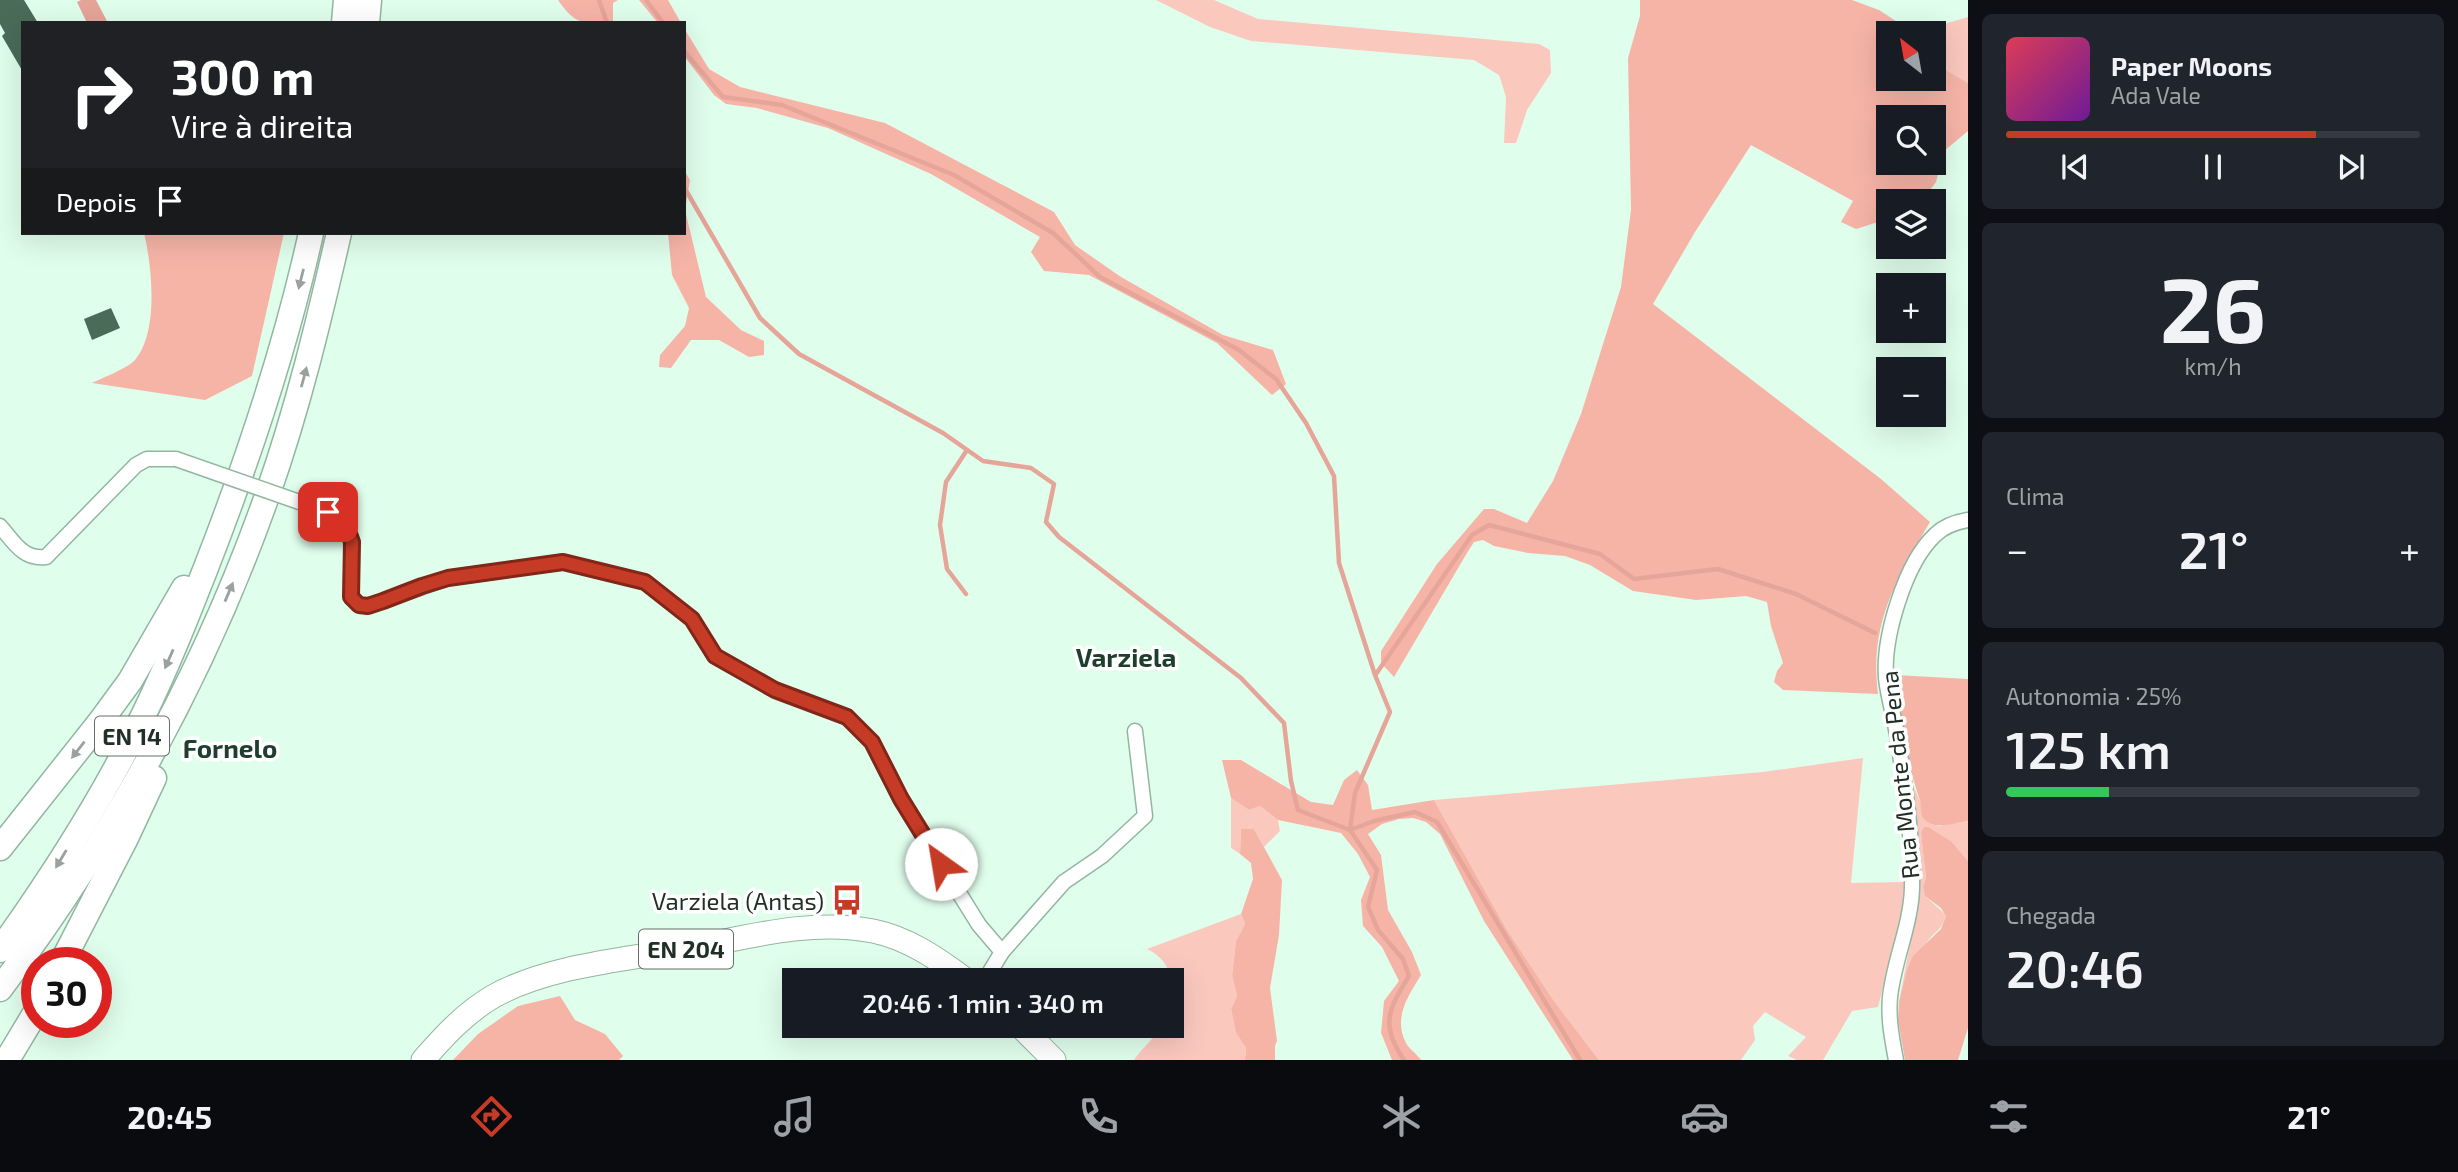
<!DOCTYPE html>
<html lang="pt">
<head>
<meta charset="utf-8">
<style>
  body { margin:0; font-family:"Exo 2",sans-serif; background:#20242c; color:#f1f3f6; height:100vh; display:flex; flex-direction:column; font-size:26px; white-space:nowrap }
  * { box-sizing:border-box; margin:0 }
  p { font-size:23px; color:#9ea1a6 }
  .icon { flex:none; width:38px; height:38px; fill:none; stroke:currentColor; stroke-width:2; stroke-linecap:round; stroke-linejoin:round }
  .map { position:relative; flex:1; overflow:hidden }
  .side { display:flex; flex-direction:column; gap:14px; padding:14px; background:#0d0f14; width:490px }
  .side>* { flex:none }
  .top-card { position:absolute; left:21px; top:21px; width:665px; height:214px; border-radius:0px; box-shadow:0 7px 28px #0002; background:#202124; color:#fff; overflow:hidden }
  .needle { width:46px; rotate:329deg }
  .tools { position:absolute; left:1876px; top:21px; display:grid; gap:14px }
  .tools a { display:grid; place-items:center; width:70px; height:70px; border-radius:0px; background:#171b24; box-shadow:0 7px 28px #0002; font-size:35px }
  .speed { position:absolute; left:21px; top:947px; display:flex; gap:14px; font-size:35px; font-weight:700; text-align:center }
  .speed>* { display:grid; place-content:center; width:91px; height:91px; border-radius:50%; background:#171b24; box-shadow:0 7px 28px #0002; line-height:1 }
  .speed .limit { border:10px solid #d22; background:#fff; color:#111 }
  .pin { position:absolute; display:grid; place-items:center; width:60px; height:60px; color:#fff; margin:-30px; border-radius:14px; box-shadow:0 4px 10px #0006 }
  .me { position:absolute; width:77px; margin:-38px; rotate:328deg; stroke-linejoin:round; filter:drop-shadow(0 0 5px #0008) }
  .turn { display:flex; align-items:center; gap:24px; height:147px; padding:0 35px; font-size:32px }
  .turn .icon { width:91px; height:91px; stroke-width:2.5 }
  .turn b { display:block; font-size:49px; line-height:60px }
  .then { display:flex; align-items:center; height:66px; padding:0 35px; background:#0003; gap:14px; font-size:26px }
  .big { font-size:52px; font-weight:600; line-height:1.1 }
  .side .widget { flex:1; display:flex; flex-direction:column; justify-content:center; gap:10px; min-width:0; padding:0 24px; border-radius:10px; background:#20242c }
  .side .dial { align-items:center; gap:0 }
  .dial b { font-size:91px; line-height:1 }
  .song { display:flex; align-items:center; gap:21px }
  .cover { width:84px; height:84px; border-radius:10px; background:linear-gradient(135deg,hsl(350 70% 55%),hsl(280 70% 35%)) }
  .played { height:7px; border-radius:4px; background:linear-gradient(90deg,#c63b25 75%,#363941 75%) }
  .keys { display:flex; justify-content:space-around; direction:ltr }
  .heat { display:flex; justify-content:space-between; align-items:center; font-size:38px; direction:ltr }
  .charge { height:10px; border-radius:5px; background:linear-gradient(90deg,#34c759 25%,#363941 0) }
  .trip { position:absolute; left:782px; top:968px; width:402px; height:70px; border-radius:0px; background:#171b24; box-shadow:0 7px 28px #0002; font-weight:600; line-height:70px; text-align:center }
  .dock { display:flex; height:112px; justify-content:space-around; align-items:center; background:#090b0e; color:#9ea1a6 }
  .dock .icon { width:49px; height:49px }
  .dock .current { color:#c63b25 }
  .dock b { font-size:32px; color:#f1f3f6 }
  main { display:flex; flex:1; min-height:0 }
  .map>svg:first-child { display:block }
  .green { fill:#fbc8be }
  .forest { fill:#f6b4a7; fill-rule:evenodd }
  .water { fill:#e5a598 }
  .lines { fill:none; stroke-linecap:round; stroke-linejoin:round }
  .stream { stroke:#e5a598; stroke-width:4.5 }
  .building { fill:#496b58 }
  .minor-casing { stroke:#92b6a1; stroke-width:17 }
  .primary-casing { stroke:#92b6a1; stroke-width:25 }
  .trunk-casing { stroke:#92b6a1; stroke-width:27 }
  .minor { stroke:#fff; stroke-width:14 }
  .primary { stroke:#fff; stroke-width:23 }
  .trunk { stroke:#fff; stroke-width:24 }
  .minor-bridge-casing { stroke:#92b6a1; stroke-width:17; stroke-linecap:butt }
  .minor-bridge { stroke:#fff; stroke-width:14 }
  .oneway { fill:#9ba29e }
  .route-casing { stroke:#812618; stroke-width:18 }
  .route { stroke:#c63b25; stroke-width:12 }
  .labels { text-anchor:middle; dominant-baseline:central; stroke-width:7; stroke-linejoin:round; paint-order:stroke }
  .shield { fill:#fff; stroke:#646e68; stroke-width:2 }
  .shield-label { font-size:23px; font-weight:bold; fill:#213027 }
  .street-label { font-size:24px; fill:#213027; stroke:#fff }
  .poi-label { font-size:24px; fill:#213027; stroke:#fff; text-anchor:end }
  .neighbourhood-label { font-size:26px; font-weight:bold; fill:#1e3f2e; stroke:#fff }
</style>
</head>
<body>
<main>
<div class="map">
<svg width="1968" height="1060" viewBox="0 0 1968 1060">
  <rect width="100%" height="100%" fill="#e0feec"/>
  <g class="green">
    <polygon points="1156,0 1214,0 1258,19 1539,44 1550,50 1551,73 1527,110 1516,143 1504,143 1506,97 1499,75 1474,60 1251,41 1210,27"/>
    <polygon points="1968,17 1968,83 1934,63 1934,33 1914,33"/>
    <polygon points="1863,758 1851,883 1905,882 1902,910 1878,1007 1852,1011 1823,1060 1797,1060 1788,1056 1806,1037 1765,1012 1753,1026 1755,1040 1741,1060 1599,1060 1554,1001 1507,930 1434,800 1763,772"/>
    <path d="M1913 785 1921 803V813L1938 826 1968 821V861L1952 842 1921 833 1926 878 1923 887 1925 896 1946 915C1942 928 1940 928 1931 937 1921 948 1903 987 1899 1002L1919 897 1920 868Z"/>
    <polygon points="1231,798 1249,810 1260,806 1278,820 1280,831 1264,847 1254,829 1241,829 1240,854 1231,848"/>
    <path d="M1241 914 1245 924 1236 941 1232 976 1237 996 1231 1009 1236 1033 1246 1048 1245 1060H1134C1142 1048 1155 1038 1161 1026H1172C1172 995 1180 965 1147 949Z"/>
  </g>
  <g class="forest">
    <path d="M558 0H618L613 3V23C583 23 576 26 558 0Z"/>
    <polygon points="639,0 668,0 681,23 658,23"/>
    <path d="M1640 0H1852L1879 10 1914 33H1888V79H1934V63L1968 83V131L1944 151 1936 182 1922 201H1888V226L1875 223 1856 229 1841 222 1853 201 1751 145 1695 232 1653 304 1881 479 1930 522C1896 580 1869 624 1878 694L1783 690 1774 682 1777 671 1783 663 1771 626 1767 602 1746 596 1696 600 1633 591 1590 565 1565 556 1528 553 1494 546 1483 540 1474 542 1467 553 1394 677 1381 663V651L1437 564 1484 509H1494L1527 523 1553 481 1581 414 1621 287 1631 210 1628 58 1640 16ZM1888 117H1934V163H1888Z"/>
    <polygon points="684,28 709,69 740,87 885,123 1054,212 1075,245 1121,277 1223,335 1273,350 1286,384 1272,395 1217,343 1089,275 1044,271 1031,252 1040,237 931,174 828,128 757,108 726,104 714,95 684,56"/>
    <polygon points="684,170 690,180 685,210 706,297 741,330 764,341 764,355 749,357 719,340 691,340 671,368 659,367 660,355 685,326 689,308 672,275 668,233 684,233"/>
    <path d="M144 233H284L252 376 205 400 92 383C102 378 128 368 135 360 159 332 152 266 144 233Z"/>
    <path d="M1895 675 1968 679V821C1954 823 1937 830 1925 820 1919 815 1922 807 1920 800 1906 761 1898 717 1895 675Z"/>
    <path d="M1222 760H1241L1311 802 1333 805 1344 780 1357 770 1368 785 1372 810 1434 800 1507 930 1554 1001 1599 1060H1573L1484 921 1440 834 1426 822 1413 818 1399 819 1382 824 1368 834 1381 855 1388 910 1412 952 1421 975C1408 996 1393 1018 1406 1043 1409 1049 1417 1054 1421 1060H1392L1381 1033 1384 1001 1399 981 1382 947 1363 926 1361 900 1370 877 1358 854 1341 833 1278 820 1260 806 1249 810 1231 798Z"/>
    <polygon points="1924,827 1928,827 1952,842 1968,861 1968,1028 1958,1060 1905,1060 1898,1020 1899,1002 1907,970 1913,956 1941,929 1946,916 1941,908 1925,896 1923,887 1926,878 1921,833"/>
    <polygon points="1241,829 1254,829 1282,880 1279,935 1270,988 1277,1041 1275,1046 1275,1060 1245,1060 1246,1048 1236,1033 1231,1009 1237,996 1232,976 1236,941 1245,924 1241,914 1253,879 1251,863 1240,854"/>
    <polygon points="560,996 575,1020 605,1034 623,1056 619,1060 453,1060 478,1034 518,1006"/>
  </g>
  <polygon class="water" points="81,0 96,0 108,23 87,23 77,2"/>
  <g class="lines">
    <g class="stream">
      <polyline points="599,0 607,23"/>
      <polyline points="646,0 663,23"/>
      <polyline points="684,51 723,97 782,105 954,175 1053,233 1100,277 1239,350 1276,379 1306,423 1334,476 1339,563 1375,675 1390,712 1355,793 1350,830 1374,821 1415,812 1437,822 1580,1060"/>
      <path d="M684 187 760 318 799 354 943 433 983 461 1031 468 1054 484 1046 522 1059 537 1241 678 1284 723 1291 781 1298 810 1350 830 1377 870 1368 907 1378 930 1403 959 1409 976C1388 1010 1380 1025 1404 1060"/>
      <polyline points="966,594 947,569 940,525 946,482 967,450"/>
      <polyline points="1376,674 1472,535 1489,525 1600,554 1634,579 1718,569 1796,594 1875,633"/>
    </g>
  </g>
  <g class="building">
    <polygon points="0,0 24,0 38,23 23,23 23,72 2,36 5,33 0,24"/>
    <polygon points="111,308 120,328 92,340 84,319"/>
  </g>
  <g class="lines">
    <g class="minor-casing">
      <g id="minor">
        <polyline points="328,512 347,531 352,542 351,597 359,605 368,606 448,578 563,562 645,582 692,619 715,656 775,690 847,717 872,742 901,799 928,843 979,925 1002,952 985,980"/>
        <path d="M0 526C14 542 23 560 46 557L136 465 147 459H176"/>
        <polyline points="1002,952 1064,882 1102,856 1145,816 1135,731"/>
        <path d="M1896 1060C1892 1039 1888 1018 1890 997 1894 960 1911 925 1912 888 1913 837 1905 785 1897 735 1894 716 1888 697 1886 678 1883 637 1905 563 1935 535 1944 526 1956 522 1968 520"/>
      </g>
    </g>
    <g class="primary-casing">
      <g id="primary">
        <polyline points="1020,1026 1054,1060"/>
        <path d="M423 1060C444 1036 466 1012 494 996 546 967 619 960 679 950 741 939 809 918 873 931 908 938 938 959 966 980"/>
      </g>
    </g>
    <g class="trunk-casing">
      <g id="trunk">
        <polyline points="344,23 346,0"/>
        <polyline points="367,23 369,0"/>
        <polyline points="0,848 100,722 130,681 184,588"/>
        <path d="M0 950C53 876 103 798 143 716 167 667 187 616 207 565 249 457 286 347 311 233"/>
        <polyline points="62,962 126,838 154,778"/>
        <path d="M0 989C113 838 206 670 268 493 298 408 319 320 339 233"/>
        <polyline points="7,1060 37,1010"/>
      </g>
    </g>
    <use href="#minor" class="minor"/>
    <use href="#primary" class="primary"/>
    <use href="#trunk" class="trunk"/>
    <g class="minor-bridge-casing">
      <polyline id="minor-bridge" points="176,459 328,512"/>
    </g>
    <use href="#minor-bridge" class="minor-bridge"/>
  </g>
  <defs><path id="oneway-solid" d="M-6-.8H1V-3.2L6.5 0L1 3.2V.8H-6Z" transform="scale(1.75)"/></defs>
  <g class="oneway">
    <use href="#oneway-solid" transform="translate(301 279) rotate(104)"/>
    <use href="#oneway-solid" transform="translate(304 377) rotate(-75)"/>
    <use href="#oneway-solid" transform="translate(229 592) rotate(-67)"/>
    <use href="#oneway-solid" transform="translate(169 659) rotate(114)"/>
    <use href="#oneway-solid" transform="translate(78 750) rotate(128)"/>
    <use href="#oneway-solid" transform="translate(61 859) rotate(121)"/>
  </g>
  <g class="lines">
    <g class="route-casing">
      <polyline id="route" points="328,512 348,531 352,542 351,597 359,605 368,606 383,601 422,586 448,578 563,562 645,582 692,619 715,656 775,690 847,717 872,742 901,799 941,864"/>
    </g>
    <use href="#route" class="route"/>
  </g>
  <defs>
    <g id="bus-bare" transform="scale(2.415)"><path d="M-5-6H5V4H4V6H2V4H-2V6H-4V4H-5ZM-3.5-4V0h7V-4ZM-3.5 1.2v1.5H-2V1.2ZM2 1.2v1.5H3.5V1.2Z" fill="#c63b25" stroke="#fff" stroke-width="2.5" paint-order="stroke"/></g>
  </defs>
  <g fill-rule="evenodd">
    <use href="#bus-bare" x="847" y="900"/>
  </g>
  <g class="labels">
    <g class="shield">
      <rect x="95" y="716.5" width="74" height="39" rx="5"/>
      <rect x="639" y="929.5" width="94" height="39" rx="5"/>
    </g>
    <g class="shield-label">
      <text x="132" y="736">EN 14</text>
      <text x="686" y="949">EN 204</text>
    </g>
    <g class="street-label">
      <text transform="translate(1899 775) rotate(-96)">Rua Monte da Pena</text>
    </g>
    <g class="poi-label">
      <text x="824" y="900">Varziela (Antas)</text>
    </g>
    <g class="neighbourhood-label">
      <text x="1126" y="656">Varziela</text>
      <text x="230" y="747">Fornelo</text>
    </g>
  </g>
</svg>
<div class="tools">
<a><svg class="needle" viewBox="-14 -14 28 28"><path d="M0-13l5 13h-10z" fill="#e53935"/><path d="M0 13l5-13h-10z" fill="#9ea1a6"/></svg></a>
<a><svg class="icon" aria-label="search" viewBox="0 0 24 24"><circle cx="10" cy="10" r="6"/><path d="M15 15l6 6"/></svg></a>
<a><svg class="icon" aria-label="layers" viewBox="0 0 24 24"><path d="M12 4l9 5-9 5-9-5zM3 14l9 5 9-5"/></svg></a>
<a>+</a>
<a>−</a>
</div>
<div class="speed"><div class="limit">30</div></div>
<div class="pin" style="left:328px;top:512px;background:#d93025"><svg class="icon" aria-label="arrive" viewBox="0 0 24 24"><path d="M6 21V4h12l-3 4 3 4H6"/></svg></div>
<svg class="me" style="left:941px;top:864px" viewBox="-20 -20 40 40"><circle r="19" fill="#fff"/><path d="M0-13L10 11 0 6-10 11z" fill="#c63b25"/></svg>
<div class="trip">20:46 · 1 min · 340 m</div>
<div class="top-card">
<div class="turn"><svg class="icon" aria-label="right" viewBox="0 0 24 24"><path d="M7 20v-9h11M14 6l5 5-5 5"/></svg><div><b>300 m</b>Vire à direita</div></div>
<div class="then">Depois<svg class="icon" aria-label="arrive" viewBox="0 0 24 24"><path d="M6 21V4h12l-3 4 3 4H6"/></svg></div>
</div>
</div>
<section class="side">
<div class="widget">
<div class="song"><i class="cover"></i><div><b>Paper Moons</b><p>Ada Vale</p></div></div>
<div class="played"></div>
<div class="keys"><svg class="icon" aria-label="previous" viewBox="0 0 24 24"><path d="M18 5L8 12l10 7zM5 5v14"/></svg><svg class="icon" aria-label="pause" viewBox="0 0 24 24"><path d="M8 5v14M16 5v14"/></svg><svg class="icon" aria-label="next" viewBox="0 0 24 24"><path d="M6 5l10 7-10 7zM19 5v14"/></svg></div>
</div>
<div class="widget dial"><b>26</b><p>km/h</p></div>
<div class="widget"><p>Clima</p>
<div class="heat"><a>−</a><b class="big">21°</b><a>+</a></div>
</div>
<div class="widget"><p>Autonomia · 25%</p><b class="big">125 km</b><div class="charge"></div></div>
<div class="widget"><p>Chegada</p><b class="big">20:46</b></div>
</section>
</main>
<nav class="dock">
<b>20:45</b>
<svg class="icon current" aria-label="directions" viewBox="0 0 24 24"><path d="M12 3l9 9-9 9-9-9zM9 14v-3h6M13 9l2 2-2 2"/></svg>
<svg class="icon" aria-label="music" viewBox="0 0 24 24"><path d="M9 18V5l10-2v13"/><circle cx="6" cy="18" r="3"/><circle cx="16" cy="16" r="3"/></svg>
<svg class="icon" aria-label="phone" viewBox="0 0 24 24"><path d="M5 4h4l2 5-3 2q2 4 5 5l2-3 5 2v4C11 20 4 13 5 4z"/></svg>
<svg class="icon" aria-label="climate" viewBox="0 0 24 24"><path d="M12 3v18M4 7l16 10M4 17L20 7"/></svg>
<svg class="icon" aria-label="car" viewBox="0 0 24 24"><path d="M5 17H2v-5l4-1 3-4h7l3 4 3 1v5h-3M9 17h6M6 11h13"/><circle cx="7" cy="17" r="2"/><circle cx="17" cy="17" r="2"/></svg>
<svg class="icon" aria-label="filters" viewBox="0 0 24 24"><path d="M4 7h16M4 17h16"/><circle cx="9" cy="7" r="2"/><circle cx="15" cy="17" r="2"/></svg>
<b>21°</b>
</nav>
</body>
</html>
